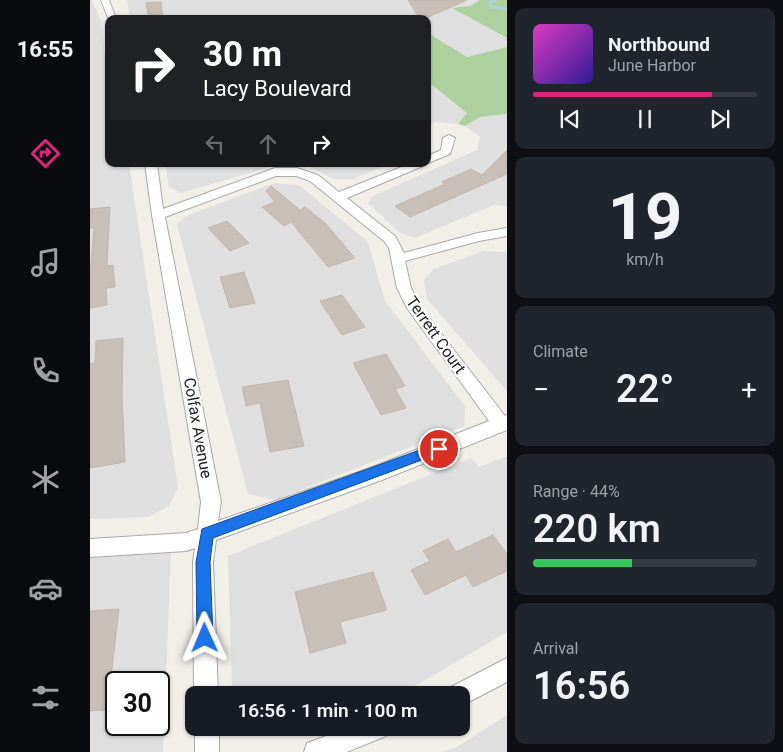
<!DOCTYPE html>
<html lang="en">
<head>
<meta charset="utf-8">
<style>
  body { margin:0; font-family:Roboto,sans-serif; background:#20242c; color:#f1f3f6; height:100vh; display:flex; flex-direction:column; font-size:19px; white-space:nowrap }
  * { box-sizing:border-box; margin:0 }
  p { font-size:16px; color:#9ea1a6 }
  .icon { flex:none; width:28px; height:28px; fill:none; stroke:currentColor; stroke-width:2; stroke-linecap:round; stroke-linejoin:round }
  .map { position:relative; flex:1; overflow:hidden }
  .panel { display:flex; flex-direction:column; gap:8px; padding:8px; background:#0d0f14; width:276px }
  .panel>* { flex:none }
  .top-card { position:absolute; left:15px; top:15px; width:326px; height:152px; border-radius:10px; box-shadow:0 1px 4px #0004; background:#202124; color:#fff; overflow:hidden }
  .speed { position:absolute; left:15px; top:671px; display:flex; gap:10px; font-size:25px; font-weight:700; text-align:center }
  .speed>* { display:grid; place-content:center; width:65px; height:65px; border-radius:50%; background:#171b24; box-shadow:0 1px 4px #0004; line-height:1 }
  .speed .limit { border:2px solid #111; border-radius:8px; background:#fff; color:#111 }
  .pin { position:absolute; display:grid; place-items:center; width:42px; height:42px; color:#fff; margin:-21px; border:2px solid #fff; border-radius:50%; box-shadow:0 1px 5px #0007 }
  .me { position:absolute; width:55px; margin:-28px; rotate:359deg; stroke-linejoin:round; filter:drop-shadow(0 0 4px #0008) }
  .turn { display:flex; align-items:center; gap:18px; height:105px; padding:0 15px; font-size:22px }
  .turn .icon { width:65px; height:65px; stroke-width:2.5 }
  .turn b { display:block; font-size:35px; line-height:42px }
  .lanes { display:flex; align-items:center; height:48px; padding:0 15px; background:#0003; justify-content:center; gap:25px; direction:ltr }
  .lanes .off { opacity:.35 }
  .big { font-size:38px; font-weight:600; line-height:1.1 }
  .panel .card { flex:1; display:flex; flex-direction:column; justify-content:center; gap:8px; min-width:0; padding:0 18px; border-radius:10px; background:#20242c }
  .panel .dial { align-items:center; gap:0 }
  .dial b { font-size:65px; line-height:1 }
  .song { display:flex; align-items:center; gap:15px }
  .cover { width:60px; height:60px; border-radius:8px; background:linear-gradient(135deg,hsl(310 70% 55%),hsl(250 70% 35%)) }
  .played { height:5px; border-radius:2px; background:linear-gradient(90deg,#db2777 80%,#363941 80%) }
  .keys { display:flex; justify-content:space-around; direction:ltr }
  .heat { display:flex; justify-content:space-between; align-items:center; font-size:28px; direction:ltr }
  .charge { height:8px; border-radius:4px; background:linear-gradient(90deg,#34c759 44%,#363941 0) }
  .trip { position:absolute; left:95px; top:686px; width:285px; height:50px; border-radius:10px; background:#171b24; box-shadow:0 1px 4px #0004; font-weight:600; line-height:50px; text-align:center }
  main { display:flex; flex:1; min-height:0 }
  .dock { display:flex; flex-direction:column; width:90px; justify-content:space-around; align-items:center; background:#090b0e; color:#9ea1a6 }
  .dock .icon { width:35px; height:35px }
  .dock .active { color:#db2777 }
  .dock b { font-size:22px; color:#f1f3f6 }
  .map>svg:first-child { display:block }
  .residential { fill:#e0dfdf; fill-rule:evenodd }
  .forest { fill:#add19e }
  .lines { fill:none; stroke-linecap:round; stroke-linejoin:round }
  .stream { stroke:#aad3df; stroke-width:3 }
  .building { fill:#c7bfb8; stroke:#c4b6ab }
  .street-casing { stroke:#a9a9a9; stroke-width:2 }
  .street { fill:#fff; fill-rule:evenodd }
  .route { fill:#1a73e8; stroke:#114b97 }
  .labels { text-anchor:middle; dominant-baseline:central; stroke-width:4.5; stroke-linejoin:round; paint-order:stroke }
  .street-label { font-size:16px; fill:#222; stroke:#fff }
</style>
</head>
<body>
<main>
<nav class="dock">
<b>16:55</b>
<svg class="icon active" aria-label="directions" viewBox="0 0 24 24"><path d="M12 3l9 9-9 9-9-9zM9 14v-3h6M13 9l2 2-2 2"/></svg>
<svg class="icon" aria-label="music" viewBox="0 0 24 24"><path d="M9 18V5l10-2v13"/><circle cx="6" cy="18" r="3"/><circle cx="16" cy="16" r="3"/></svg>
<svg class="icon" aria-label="phone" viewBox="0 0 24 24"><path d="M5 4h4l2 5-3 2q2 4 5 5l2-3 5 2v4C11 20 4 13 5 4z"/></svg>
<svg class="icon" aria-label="climate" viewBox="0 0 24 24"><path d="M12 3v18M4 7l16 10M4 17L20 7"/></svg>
<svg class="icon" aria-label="car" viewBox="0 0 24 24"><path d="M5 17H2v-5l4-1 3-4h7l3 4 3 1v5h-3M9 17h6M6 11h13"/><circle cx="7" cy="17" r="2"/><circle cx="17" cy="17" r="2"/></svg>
<svg class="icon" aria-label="filters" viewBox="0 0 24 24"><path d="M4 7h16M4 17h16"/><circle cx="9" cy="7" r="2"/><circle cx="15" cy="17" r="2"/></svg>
</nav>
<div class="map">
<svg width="417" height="752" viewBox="0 0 417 752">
  <rect width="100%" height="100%" fill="#f2efe9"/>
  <g class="residential">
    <polygon points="0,0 2,0 11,21 17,73 19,73 19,164 39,164 88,487 79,506 58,517 0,519"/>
    <polygon points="37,0 390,0 380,6 363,8 417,38 417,47 377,57 338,33 338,19 40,19"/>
    <polygon points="338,82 377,113 368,124 347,122 338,125"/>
    <polygon points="417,114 417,206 404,205 325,238 310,233 278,203 283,196 387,150 390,137 375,126 390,117"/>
    <polygon points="75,164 191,164 91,193 79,187"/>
    <polygon points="195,164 300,164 262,179 244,179 218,166"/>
    <polygon points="184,183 209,185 278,242 295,301 375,406 374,426 185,500 158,494 87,224 96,216"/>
    <polygon points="393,251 417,252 417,391 337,299 334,280 344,269"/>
    <polygon points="417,456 417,632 320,689 298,695 147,695 142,688 138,556 381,458 389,467"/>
    <path d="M81 550 73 752H0V555ZM26 682H69V725H26Z"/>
    <polygon points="417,715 417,752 352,752 365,748"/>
  </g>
  <g class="forest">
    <polygon points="390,0 417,0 417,38 362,8 380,6"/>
    <polygon points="338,33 377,57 417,47 417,114 390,117 375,126 368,124 377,113 338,82"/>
  </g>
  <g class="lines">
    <polyline class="stream" points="405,0 399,3 402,7 417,9"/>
  </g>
  <g class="building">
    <polygon points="318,0 377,0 334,19 328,16"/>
    <polygon points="71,2 73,19 59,19 56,3"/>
    <polygon points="417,150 417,174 320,217 305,206 355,184 352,182 381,169 392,175"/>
    <polygon points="181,186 210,210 215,207 235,223 265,258 238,267 201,222 194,226 172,207 185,202 176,191"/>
    <polygon points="20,207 17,266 23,265 25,287 16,288 17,305 0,308 0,274 4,228 0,228 0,209"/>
    <polygon points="137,221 159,243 140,251 118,228"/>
    <polygon points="154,272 165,303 140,308 130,277"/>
    <polygon points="252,295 275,327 252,335 230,301"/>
    <polygon points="33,338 32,395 35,462 0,468 0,364 5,363 6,341"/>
    <polygon points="296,354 315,386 305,389 316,408 291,415 263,363"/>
    <polygon points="198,380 214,446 180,452 170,403 156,406 152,387"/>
    <polygon points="403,535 417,554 417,571 383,587 376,575 335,595 321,570 340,561 333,551 358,539 366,552"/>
    <polygon points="283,572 297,610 250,622 256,643 220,653 205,592"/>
    <polygon points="29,609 17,710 0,711 0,611"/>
  </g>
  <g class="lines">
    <g class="street-casing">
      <g id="street">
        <polygon points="11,0 19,0 26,19 19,19 19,20"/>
        <polygon points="359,135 365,138 360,154 338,163 338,156 351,150 353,138"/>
        <path d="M55 164H67L73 209 185 168H207L228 175 249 192 319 164H335L333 166 257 198 305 236 314 253 388 233 417 228V236L389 241 315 261 321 288 330 306 415 416 417 415V430L292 480 126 540 123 562 128 695H104L103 562 105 548 96 551 0 557V539L96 533 108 529 111 502 62 215ZM186 176H206L220 181 295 242 299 248 307 288 317 308 399 421 280 468 128 521 131 502 75 217Z"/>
        <polygon points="417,658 417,682 371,706 371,695 357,695 361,687"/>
        <rect x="105" y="728" width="24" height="24"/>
        <polygon points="258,728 300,728 296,736 257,752 214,752 217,743"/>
      </g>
    </g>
    <use href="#street" class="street"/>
  </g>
  <polygon class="route" points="349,443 353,445 355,449 353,452 123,538 120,562 123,638 120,644 115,646 109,644 107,638 106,562 112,529"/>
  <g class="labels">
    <g class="street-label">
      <text transform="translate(346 335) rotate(55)">Terrett Court</text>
      <text transform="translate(108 428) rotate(80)">Colfax Avenue</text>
    </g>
  </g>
</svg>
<div class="speed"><div class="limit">30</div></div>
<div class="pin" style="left:349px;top:449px;background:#d93025"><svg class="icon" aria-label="arrive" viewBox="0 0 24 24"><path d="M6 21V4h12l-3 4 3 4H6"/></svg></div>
<svg class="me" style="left:115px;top:638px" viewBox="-20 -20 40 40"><path d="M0-17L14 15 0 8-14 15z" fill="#1a73e8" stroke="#fff" stroke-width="4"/></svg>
<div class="trip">16:56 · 1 min · 100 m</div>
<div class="top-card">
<div class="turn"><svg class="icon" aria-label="right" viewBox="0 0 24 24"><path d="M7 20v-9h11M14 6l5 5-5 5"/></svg><div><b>30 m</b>Lacy Boulevard</div></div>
<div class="lanes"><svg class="icon off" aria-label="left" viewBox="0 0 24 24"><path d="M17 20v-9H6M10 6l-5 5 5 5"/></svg><svg class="icon off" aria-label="ahead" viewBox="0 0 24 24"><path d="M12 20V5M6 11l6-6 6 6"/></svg><svg class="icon" aria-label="right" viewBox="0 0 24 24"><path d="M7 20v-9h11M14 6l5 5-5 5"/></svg></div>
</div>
</div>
<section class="panel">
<div class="card">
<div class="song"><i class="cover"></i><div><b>Northbound</b><p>June Harbor</p></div></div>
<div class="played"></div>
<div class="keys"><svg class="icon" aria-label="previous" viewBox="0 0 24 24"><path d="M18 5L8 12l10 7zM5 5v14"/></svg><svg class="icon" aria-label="pause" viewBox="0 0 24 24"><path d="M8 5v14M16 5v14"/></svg><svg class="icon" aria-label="next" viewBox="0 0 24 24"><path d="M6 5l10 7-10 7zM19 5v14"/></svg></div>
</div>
<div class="card dial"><b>19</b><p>km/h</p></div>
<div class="card"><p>Climate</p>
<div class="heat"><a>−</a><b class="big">22°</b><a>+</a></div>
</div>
<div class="card"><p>Range · 44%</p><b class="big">220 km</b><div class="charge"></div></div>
<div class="card"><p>Arrival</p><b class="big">16:56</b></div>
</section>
</main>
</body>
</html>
